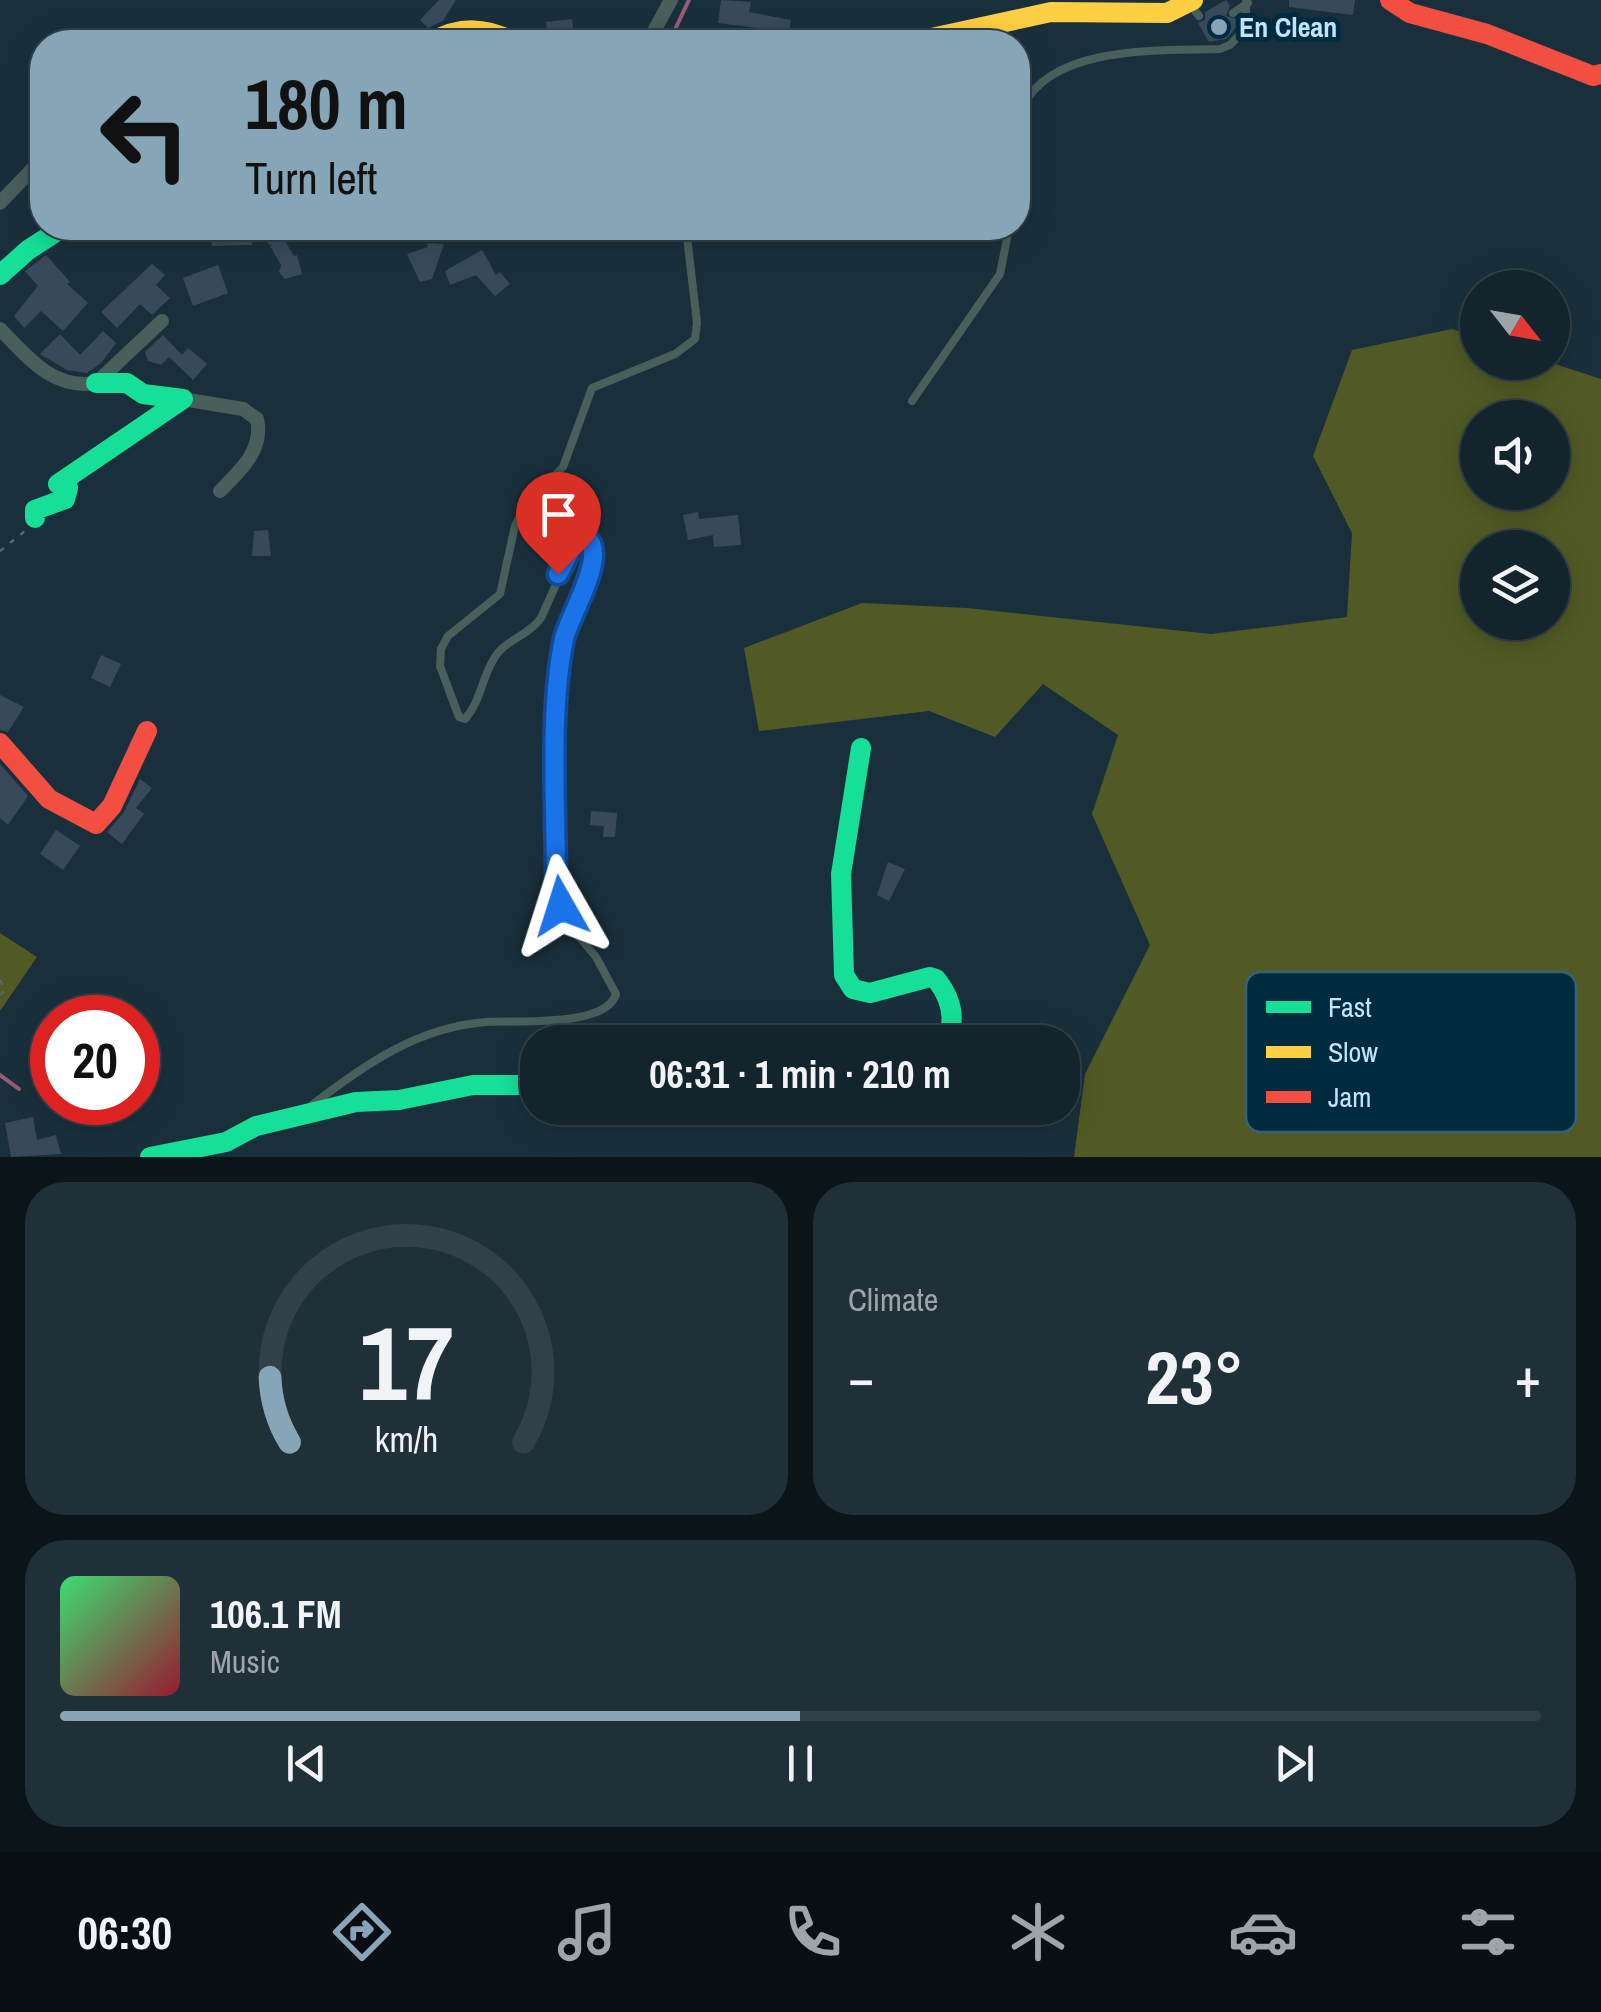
<!DOCTYPE html>
<html lang="en">
<head>
<meta charset="utf-8">
<style>
  body { margin:0; font-family:"Archivo Narrow",sans-serif; background:#203039; color:#f1f3f6; height:100vh; display:flex; flex-direction:column; font-size:38px; white-space:nowrap }
  * { box-sizing:border-box; margin:0 }
  p { font-size:32px; color:#9da4aa }
  .icon { flex:none; width:55px; height:55px; fill:none; stroke:currentColor; stroke-width:2; stroke-linecap:round; stroke-linejoin:round }
  .map { position:relative; height:1157px; overflow:hidden }
  .details { display:flex; flex-direction:column; gap:25px; padding:25px; background:#0a1419; flex:1 }
  .details>* { flex:none }
  .banner { position:absolute; left:30px; top:30px; width:1000px; height:210px; border-radius:40px; box-shadow:0 5px 25px #0003,0 0 0 2px #324149; background:#86a5b7; color:#111; overflow:hidden }
  .needle { width:65px; rotate:121deg }
  .buttons { position:absolute; left:1460px; top:270px; display:grid; gap:20px }
  .buttons a { display:grid; place-items:center; width:110px; height:110px; border-radius:50%; background:#13242d; box-shadow:0 5px 25px #0003,0 0 0 2px #324149; font-size:50px }
  .speed { position:absolute; left:30px; top:995px; display:flex; gap:20px; font-size:50px; font-weight:700; text-align:center }
  .speed>* { display:grid; place-content:center; width:130px; height:130px; border-radius:50%; background:#13242d; box-shadow:0 5px 25px #0003,0 0 0 2px #324149; line-height:1 }
  .speed .limit { border:15px solid #d22; background:#fff; color:#111 }
  .pin { position:absolute; display:grid; place-items:center; width:85px; height:85px; color:#fff; margin:-102px -42px; border-radius:50% 50% 50% 0; rotate:-45deg; box-shadow:0 0 10px #0007 }
  .pin .icon { rotate:45deg }
  .me { position:absolute; width:110px; margin:-55px; rotate:354deg; stroke-linejoin:round; filter:drop-shadow(0 0 8px #0008) }
  .turn { display:flex; align-items:center; gap:35px; height:210px; padding:0 50px; font-size:45px }
  .turn .icon { width:130px; height:130px; stroke-width:2.5 }
  .turn b { display:block; font-size:70px; line-height:85px }
  .big { font-size:75px; font-weight:700; line-height:1.1 }
  .details .widget { flex:1; display:flex; flex-direction:column; justify-content:center; gap:15px; min-width:0; padding:0 35px; border-radius:40px; background:#203039 }
  .details .dial { align-items:center; gap:0 }
  .dial svg { height:260px; overflow:visible; fill:none; stroke:#324149; stroke-width:7; stroke-linecap:round; text-anchor:middle }
  .dial text { fill:#f1f3f6; stroke:none }
  .song { display:flex; align-items:center; gap:30px }
  .cover { width:120px; height:120px; border-radius:15px; background:linear-gradient(135deg,hsl(140 70% 55%),hsl(350 70% 35%)) }
  .played { height:10px; border-radius:5px; background:linear-gradient(90deg,#86a5b7 50%,#324149 50%) }
  .keys { display:flex; justify-content:space-around; direction:ltr }
  .heat { display:flex; justify-content:space-between; align-items:center; font-size:55px; direction:ltr }
  .details .tiles { flex:1; display:grid; gap:25px; grid-template-columns:1fr 1fr }
  .widget:last-child { grid-column:span 2 }
  .trip { position:absolute; left:520px; top:1025px; width:560px; height:100px; border-radius:40px; background:#13242d; box-shadow:0 5px 25px #0003,0 0 0 2px #324149; font-weight:700; line-height:100px; text-align:center }
  .dock { display:flex; height:160px; justify-content:space-around; align-items:center; background:#080e12; color:#9da4aa }
  .dock .icon { width:70px; height:70px }
  .dock .current { color:#86a5b7 }
  .dock b { font-size:45px; color:#f1f3f6 }
  .map>svg:first-child { display:block }
  .green { fill:#515a24; fill-rule:evenodd }
  .lines { fill:none; stroke-linecap:round; stroke-linejoin:round }
  .stream { stroke:#975c76; stroke-width:4 }
  .building { fill:#384a5a }
  .path { stroke:#576a6c; stroke-width:2.5; stroke-dasharray:5 8; stroke-linecap:butt }
  .lane { stroke:#495f5b; stroke-width:8 }
  .street { stroke:#495f5b; stroke-width:14 }
  .fast { stroke:#16e098; stroke-width:20 }
  .slow { stroke:#ffcf43; stroke-width:20 }
  .jam { stroke:#f24e42; stroke-width:20 }
  .route-casing { stroke:#114b97; stroke-width:25 }
  .route { stroke:#1a73e8; stroke-width:18 }
  .poi-dot { fill:#86a5b7; stroke:#002b3f; stroke-width:4 }
  .labels { text-anchor:middle; dominant-baseline:central; stroke-width:10; stroke-linejoin:round; paint-order:stroke }
  .poi-label { font-size:28px; font-weight:bold; fill:#c0e4f9; stroke:#002b3f; text-anchor:start }
  .key { fill:#002b3f; stroke:#3a6277; stroke-width:2.5 }
  .key-label { font-size:28px; fill:#c0e4f9 }
</style>
</head>
<body>
<div class="map">
<svg width="1601" height="1157" viewBox="0 0 1601 1157">
  <rect width="100%" height="100%" fill="#19303c"/>
  <g class="green">
    <path d="M1452 329 1477 337 1478 362 1552 363 1601 379V1157H1074L1085 1074 1150 945 1092 814 1118 735 1043 684 995 737 929 711 759 731 744 648 862 603 967 608 1211 634 1347 617 1352 533 1313 456 1352 350ZM1478 418H1552V492H1478ZM1478 548H1552V622H1478Z"/>
    <polygon points="0,933 37,957 0,1011"/>
  </g>
  <g class="lines">
    <g class="stream">
      <polyline points="669,42 689,0"/>
      <polyline points="0,1075 19,1089"/>
    </g>
  </g>
  <g class="building">
    <polygon points="439,0 456,0 443,21 428,28 420,20"/>
    <polygon points="721,0 751,2 749,12 791,20 789,32 718,23"/>
    <polygon points="1226,0 1230,6 1226,16 1237,19 1238,25 1226,39 1209,42 1198,23 1205,20 1205,12"/>
    <polygon points="1289,0 1355,0 1353,15 1289,7"/>
    <polygon points="572,19 575,42 548,42 546,22"/>
    <polygon points="210,228 253,228 252,245 212,246"/>
    <polygon points="277,228 294,256 297,255 302,274 285,279 279,272 281,265 270,246 274,245 269,245 264,235"/>
    <polygon points="427,243 444,244 432,279 420,282 407,254 428,247"/>
    <polygon points="482,250 496,275 500,272 510,284 495,296 476,275 450,285 445,271"/>
    <polygon points="46,255 70,282 67,284 88,303 63,331 41,311 24,328 14,316 38,286 25,271"/>
    <polygon points="152,264 165,275 156,285 170,298 152,315 140,304 117,328 101,312"/>
    <polygon points="218,265 228,293 193,306 183,278"/>
    <polygon points="103,331 116,343 101,363 87,373 67,370 40,354 60,334 80,355"/>
    <polygon points="163,335 182,355 188,348 207,364 193,380 169,357 161,365 148,361 145,352"/>
    <polygon points="698,512 699,519 738,515 741,545 714,547 713,535 688,540 683,515"/>
    <polygon points="268,530 271,556 252,556 254,531"/>
    <polygon points="101,655 121,664 110,687 91,678"/>
    <polygon points="0,695 24,707 8,732 0,730"/>
    <polygon points="0,764 28,796 8,825 0,818"/>
    <polygon points="140,779 152,788 136,808 144,814 122,844 107,832 124,812"/>
    <polygon points="591,811 617,813 615,837 603,837 604,826 590,825"/>
    <polygon points="56,830 80,846 63,870 40,854"/>
    <polygon points="888,862 905,869 889,901 877,895"/>
    <polygon points="33,1117 37,1140 56,1135 61,1154 11,1157 5,1123"/>
  </g>
  <g class="lines">
    <g class="path">
      <polyline points="160,42 161,42"/>
      <polyline points="0,551 25,531"/>
      <polyline points="0,980 5,990 0,995"/>
    </g>
    <g class="lane">
      <polyline points="1189,3 1199,16"/>
      <polyline points="1233,13 1248,3"/>
      <path d="M1018 135C1019 126 1020 113 1024 105 1054 44 1165 51 1220 49L1230 45 1246 28V0"/>
      <polyline points="912,401 1000,274 1009,228"/>
      <path d="M312 1105C364 1065 418 1027 486 1022 516 1020 606 1028 616 994L596 957 568 923 556 881 558 690 565 638 588 579 595 549 587 539 574 544 541 618C529 635 508 639 497 654 482 674 482 700 465 719L459 717 440 666 441 649 448 636 500 594 515 526 524 507 563 467 592 388 675 354 695 339 697 323 686 228"/>
    </g>
    <g class="street">
      <polyline points="648,42 671,0"/>
      <polyline points="0,203 42,159"/>
      <path d="M0 329C28 357 52 390 96 383L162 321"/>
      <path d="M183 399 243 409 257 419C264 450 240 471 220 491"/>
    </g>
    <g class="fast">
      <polyline points="0,275 28,250 62,228"/>
      <polyline points="35,518 35,510 65,499 68,488 58,484 183,399 143,394 127,383 96,383"/>
      <path d="M861 748 841 874 844 975 853 989 870 993 930 977 936 979C951 998 957 1019 946 1042"/>
      <polyline points="150,1157 226,1142 256,1126 356,1102 399,1100 473,1085 538,1085"/>
    </g>
    <g class="slow">
      <path d="M432 42C461 25 486 28 515 42"/>
      <polyline points="913,42 1051,12 1167,13 1193,0"/>
    </g>
    <g class="jam">
      <polyline points="1390,0 1410,13 1487,34 1593,76 1601,74"/>
      <polyline points="0,743 49,799 96,824 112,806 147,731"/>
    </g>
  </g>
  <g class="lines">
    <g class="route-casing">
      <path id="route" d="M558 574 574 544 587 538C608 556 569 616 564 639 549 710 556 806 556 880L561 906"/>
    </g>
    <use href="#route" class="route"/>
  </g>
  <circle class="poi-dot" cx="1219" cy="27" r="10"/>
  <g class="labels">
    <g class="poi-label">
      <text x="1239" y="27">En Clean</text>
    </g>
  </g>
  <rect x="1246" y="972" width="330" height="160" rx="15" class="key"/>
  <rect x="1266" y="1001" width="45" height="12" fill="#16e098"/>
  <rect x="1266" y="1046" width="45" height="12" fill="#ffcf43"/>
  <rect x="1266" y="1091" width="45" height="12" fill="#f24e42"/>
  <g class="key-label">
    <text x="1328" y="1017">Fast</text>
    <text x="1328" y="1062">Slow</text>
    <text x="1328" y="1107">Jam</text>
  </g>
</svg>
<div class="buttons">
<a><svg class="needle" viewBox="-14 -14 28 28"><path d="M0-13l5 13h-10z" fill="#e53935"/><path d="M0 13l5-13h-10z" fill="#9da4aa"/></svg></a>
<a><svg class="icon" aria-label="sound" viewBox="0 0 24 24"><path d="M4 9h4l5-4v14l-5-4H4zM17 9q2 3 0 6"/></svg></a>
<a><svg class="icon" aria-label="layers" viewBox="0 0 24 24"><path d="M12 4l9 5-9 5-9-5zM3 14l9 5 9-5"/></svg></a>
</div>
<div class="speed"><div class="limit">20</div></div>
<div class="pin" style="left:558px;top:574px;background:#d93025"><svg class="icon" aria-label="arrive" viewBox="0 0 24 24"><path d="M6 21V4h12l-3 4 3 4H6"/></svg></div>
<svg class="me" style="left:561px;top:906px" viewBox="-20 -20 40 40"><path d="M0-17L14 15 0 8-14 15z" fill="#1a73e8" stroke="#fff" stroke-width="4"/></svg>
<div class="trip">06:31 · 1 min · 210 m</div>
<div class="banner">
<div class="turn"><svg class="icon" aria-label="left" viewBox="0 0 24 24"><path d="M17 20v-9H6M10 6l-5 5 5 5"/></svg><div><b>180 m</b>Turn left</div></div>
</div>
</div>
<section class="details">
<div class="tiles">
<div class="widget dial"><svg viewBox="0 0 100 80">
<path d="M14 69A42 42 0 1 1 86 69"/>
<path d="M14 69A42 42 0 0 1 8 49" stroke="#86a5b7"/>
<text x="50" y="56" font-size="32" font-weight="700">17</text>
<text x="50" y="72" font-size="11">km/h</text>
</svg></div>
<div class="widget"><p>Climate</p>
<div class="heat"><a>−</a><b class="big">23°</b><a>+</a></div>
</div>
<div class="widget">
<div class="song"><i class="cover"></i><div><b>106.1 FM</b><p>Music</p></div></div>
<div class="played"></div>
<div class="keys"><svg class="icon" aria-label="previous" viewBox="0 0 24 24"><path d="M18 5L8 12l10 7zM5 5v14"/></svg><svg class="icon" aria-label="pause" viewBox="0 0 24 24"><path d="M8 5v14M16 5v14"/></svg><svg class="icon" aria-label="next" viewBox="0 0 24 24"><path d="M6 5l10 7-10 7zM19 5v14"/></svg></div>
</div>
</div>
</section>
<nav class="dock">
<b>06:30</b>
<svg class="icon current" aria-label="directions" viewBox="0 0 24 24"><path d="M12 3l9 9-9 9-9-9zM9 14v-3h6M13 9l2 2-2 2"/></svg>
<svg class="icon" aria-label="music" viewBox="0 0 24 24"><path d="M9 18V5l10-2v13"/><circle cx="6" cy="18" r="3"/><circle cx="16" cy="16" r="3"/></svg>
<svg class="icon" aria-label="phone" viewBox="0 0 24 24"><path d="M5 4h4l2 5-3 2q2 4 5 5l2-3 5 2v4C11 20 4 13 5 4z"/></svg>
<svg class="icon" aria-label="climate" viewBox="0 0 24 24"><path d="M12 3v18M4 7l16 10M4 17L20 7"/></svg>
<svg class="icon" aria-label="car" viewBox="0 0 24 24"><path d="M5 17H2v-5l4-1 3-4h7l3 4 3 1v5h-3M9 17h6M6 11h13"/><circle cx="7" cy="17" r="2"/><circle cx="17" cy="17" r="2"/></svg>
<svg class="icon" aria-label="filters" viewBox="0 0 24 24"><path d="M4 7h16M4 17h16"/><circle cx="9" cy="7" r="2"/><circle cx="15" cy="17" r="2"/></svg>
</nav>
</body>
</html>
